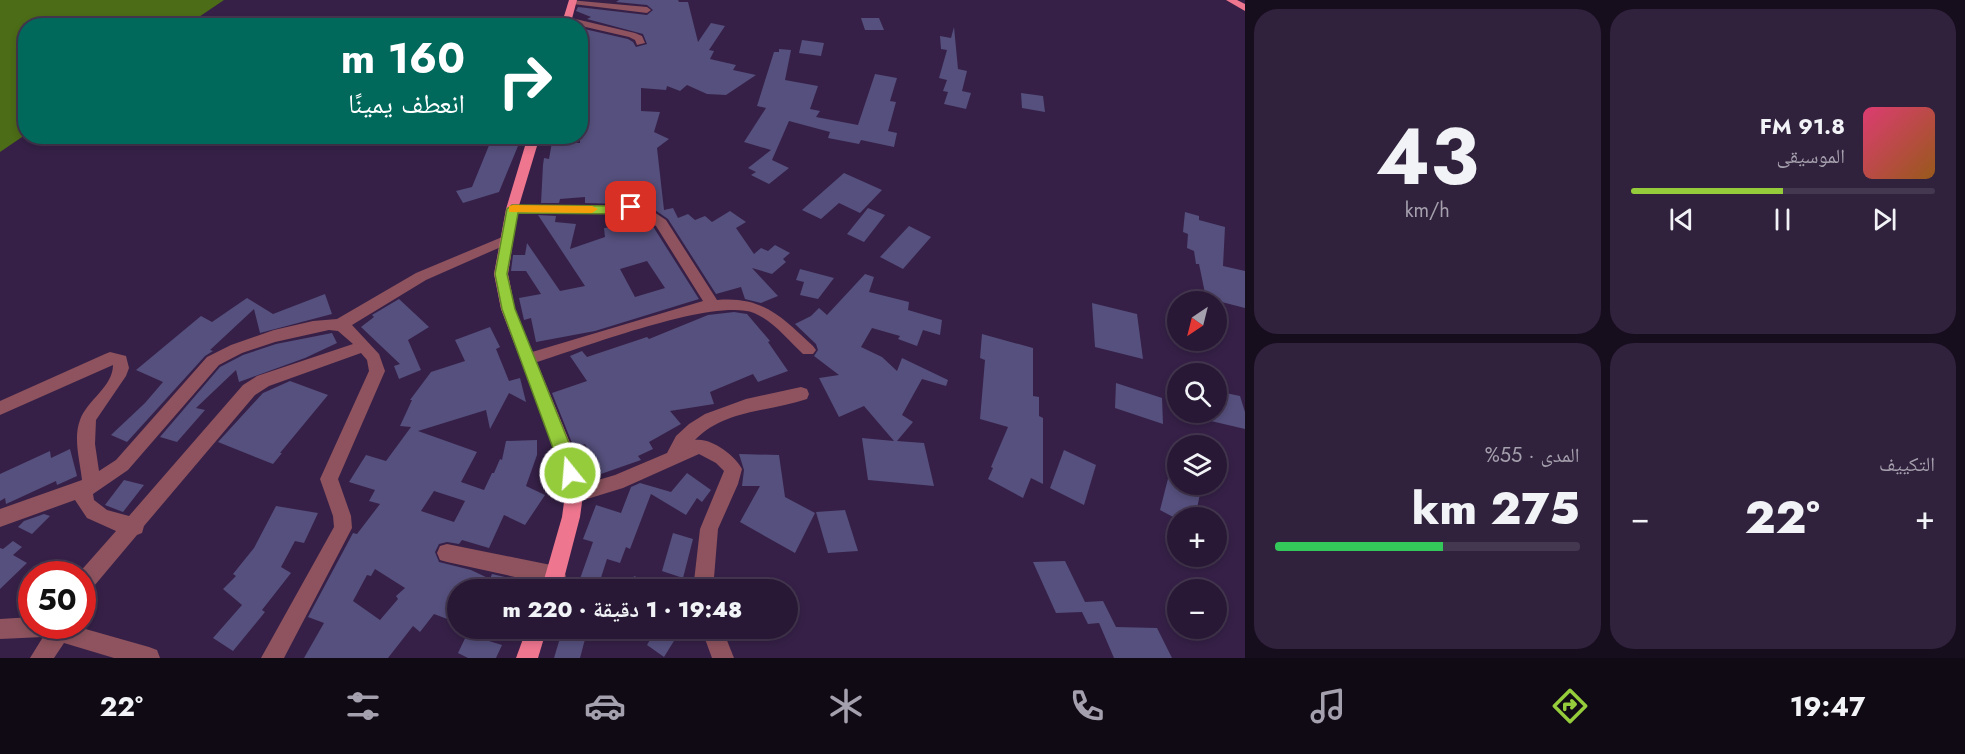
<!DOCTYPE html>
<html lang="ar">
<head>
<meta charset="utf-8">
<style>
  body { margin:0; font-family:Jost,"Noto Naskh Arabic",sans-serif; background:#30213d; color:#f1f3f6; direction:rtl; height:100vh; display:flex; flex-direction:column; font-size:22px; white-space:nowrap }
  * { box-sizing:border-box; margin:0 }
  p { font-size:20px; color:#a5a0ad }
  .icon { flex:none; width:33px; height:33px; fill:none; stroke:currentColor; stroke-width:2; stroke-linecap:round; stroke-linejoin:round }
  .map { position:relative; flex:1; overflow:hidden; direction:ltr }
  .drawer { display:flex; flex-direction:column; gap:9px; padding:9px; background:#160d1d; width:720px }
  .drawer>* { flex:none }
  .top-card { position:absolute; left:18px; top:18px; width:570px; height:126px; border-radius:24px; box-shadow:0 3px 9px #0003,0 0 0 2px #443750; direction:rtl; background:#00695c; color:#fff; overflow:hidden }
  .needle { width:39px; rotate:215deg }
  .tools { position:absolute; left:1167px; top:291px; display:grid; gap:12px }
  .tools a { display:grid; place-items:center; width:60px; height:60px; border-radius:50%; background:#281835; box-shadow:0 3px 9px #0003,0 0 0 2px #443750; font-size:30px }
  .speed { position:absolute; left:18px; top:561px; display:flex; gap:12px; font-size:30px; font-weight:700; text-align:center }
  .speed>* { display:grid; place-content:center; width:78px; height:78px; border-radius:50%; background:#281835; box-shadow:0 3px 9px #0003,0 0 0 2px #443750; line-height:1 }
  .speed .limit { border:9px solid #d22; background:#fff; color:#111 }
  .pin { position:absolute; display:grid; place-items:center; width:51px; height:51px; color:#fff; margin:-26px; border-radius:12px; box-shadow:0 3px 9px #0006 }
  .me { position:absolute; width:66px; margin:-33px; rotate:343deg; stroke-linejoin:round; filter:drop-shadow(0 0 4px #0008) }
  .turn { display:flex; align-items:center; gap:21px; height:126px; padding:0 24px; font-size:27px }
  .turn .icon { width:78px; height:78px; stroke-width:2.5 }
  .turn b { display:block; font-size:42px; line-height:51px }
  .big { font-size:45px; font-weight:800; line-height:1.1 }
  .drawer .card { flex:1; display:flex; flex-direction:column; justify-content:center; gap:9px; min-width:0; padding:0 21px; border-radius:24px; background:#30213d }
  .drawer .dial { align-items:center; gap:0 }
  .dial b { font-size:78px; line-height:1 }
  .song { display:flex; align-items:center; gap:18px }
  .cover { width:72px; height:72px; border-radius:9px; background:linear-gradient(135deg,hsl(340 70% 55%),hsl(30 70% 35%)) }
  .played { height:6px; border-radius:3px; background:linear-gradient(90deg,#95cc3b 50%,#443750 50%) }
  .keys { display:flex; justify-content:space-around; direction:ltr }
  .heat { display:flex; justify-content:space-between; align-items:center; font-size:33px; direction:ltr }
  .charge { height:9px; border-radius:4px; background:linear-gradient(90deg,#34c759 55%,#443750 0) }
  .drawer .tiles { flex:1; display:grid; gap:9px; grid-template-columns:repeat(2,1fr) }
  .trip { position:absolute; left:447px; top:579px; width:351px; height:60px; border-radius:30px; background:#281835; box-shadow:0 3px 9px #0003,0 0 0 2px #443750; font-weight:800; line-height:60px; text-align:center; direction:rtl }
  .tab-bar { display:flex; height:96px; justify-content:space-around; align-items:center; background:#100a15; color:#a5a0ad }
  .tab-bar .icon { width:42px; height:42px }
  .tab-bar .selected { color:#95cc3b }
  .tab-bar b { font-size:27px; color:#f1f3f6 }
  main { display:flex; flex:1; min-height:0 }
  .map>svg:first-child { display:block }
  .forest { fill:#4c6c17 }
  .building { fill:#55507d; fill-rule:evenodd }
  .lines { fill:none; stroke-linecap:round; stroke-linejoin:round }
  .minor { fill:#8e535e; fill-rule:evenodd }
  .major { fill:#ee768f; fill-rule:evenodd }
  .route { fill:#95cc3b; stroke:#618526; stroke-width:1.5 }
  .slow { fill:#f59e0b }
</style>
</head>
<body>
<main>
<section class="drawer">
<div class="tiles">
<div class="card">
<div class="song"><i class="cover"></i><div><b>91.8 FM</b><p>الموسيقى</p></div></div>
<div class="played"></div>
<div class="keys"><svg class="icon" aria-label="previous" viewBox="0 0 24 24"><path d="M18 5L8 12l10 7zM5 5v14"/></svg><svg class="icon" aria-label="pause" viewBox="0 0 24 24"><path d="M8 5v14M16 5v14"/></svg><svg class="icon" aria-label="next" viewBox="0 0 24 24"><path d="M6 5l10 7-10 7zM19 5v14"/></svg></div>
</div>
<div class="card dial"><b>43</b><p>km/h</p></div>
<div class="card"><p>التكييف</p>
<div class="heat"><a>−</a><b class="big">22°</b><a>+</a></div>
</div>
<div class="card"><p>المدى · 55%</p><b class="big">275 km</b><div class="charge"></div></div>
</div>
</section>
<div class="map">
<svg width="1245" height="658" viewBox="0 0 1245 658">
  <rect width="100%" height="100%" fill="#362047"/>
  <polygon class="forest" points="0,0 224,0 187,25 26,26 25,135 0,152"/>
  <g class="building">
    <polygon points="619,0 678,0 679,2 688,2 698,42 711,23 725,26 709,50 714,51 710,59 736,65 733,70 756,75 726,95 707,94 687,85 680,91 667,86 666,90 641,88 641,111 660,112 654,132 669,139 657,148 664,210 673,208 678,218 688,214 695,220 705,216 712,222 730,211 746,222 736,228 754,254 761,248 768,251 775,245 790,253 783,259 786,262 772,274 752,268 778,296 761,303 745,299 741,287 716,294 668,219 655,210 639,206 640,190 633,184 624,190 622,204 585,203 585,197 560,199 559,203 541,203 543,165 544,158 549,159 552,142 580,143 580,28 628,39 633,42 636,47 647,44 643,34 587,19 591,17 576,11 578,7 647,15 653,10 647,5 616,2"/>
    <polygon points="861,18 879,18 884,30 865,30"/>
    <polygon points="954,27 958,69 967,71 962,91 971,93 966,109 944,104 948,92 943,91 947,80 939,78 947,50 941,49 940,36 951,38"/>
    <polygon points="802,40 824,43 821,56 799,53"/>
    <polygon points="779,49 791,50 785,80 818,86 810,109 820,111 816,117 858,125 875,74 897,78 890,101 896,102 888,131 897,133 894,147 861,140 859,144 828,138 830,132 789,121 772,160 789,168 769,184 751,175 756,172 748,168 771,150 744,142 766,108 757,106 774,52 779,52"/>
    <polygon points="1021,93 1043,96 1045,112 1022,108"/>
    <polygon points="502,139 513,140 518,146 499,192 463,203 456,191 472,187 490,143"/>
    <polygon points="844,173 882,190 860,213 839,203 821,219 802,210"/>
    <polygon points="868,208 885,215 864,242 847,234"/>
    <polygon points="1185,212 1199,216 1199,220 1225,227 1223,266 1245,271 1245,308 1206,298 1199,264 1196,264 1194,251 1187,248 1188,234 1183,232"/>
    <path d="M538 215 556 216 555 222 576 224 570 249 605 237 604 228 626 226 620 216 643 220 654 228 699 299 595 331 536 342 531 318 524 320 519 298 541 294 526 271H511L513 255H525L527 243 560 291 585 286ZM647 261 665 288 635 297 620 269Z"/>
    <polygon points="909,226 931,237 903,269 880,257"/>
    <polygon points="800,269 834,278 818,299 800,295 804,282 796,280"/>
    <polygon points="865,274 874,277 869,292 909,302 908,310 942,320 940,335 923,330 917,346 898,339 900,336 872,328 861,347 882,357 897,371 902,358 948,380 946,386 922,379 902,415 913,422 897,441 924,443 934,486 868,480 862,438 894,441 864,406 839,417 819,378 839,375 814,356 818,350 816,344 795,324 811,316 819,308 827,315"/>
    <polygon points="325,294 332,314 260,333 254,309 210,350 213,351 205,356 127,442 111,435 145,403 163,382 136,370 201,316 212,322 247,298 273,314"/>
    <polygon points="399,299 429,327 408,340 421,370 399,379 394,366 400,364 361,327 374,317 372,315"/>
    <polygon points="1092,303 1137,314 1143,359 1095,347"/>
    <polygon points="734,312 747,314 770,341 768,342 788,371 758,382 753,374 710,392 714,404 670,411 681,424 649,442 653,449 638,456 641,460 598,475 585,444 574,448 552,393 587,381 570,356 582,351 587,357 647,337 649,339 708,315"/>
    <path d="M490 327 500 347 496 349 509 381 520 378 526 402 509 393 490 429 486 410 418 431 477 452 461 482 484 490 492 473H494L500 459 502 460 506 441 537 440V455L526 486 545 495 525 525 504 515 489 548 462 540 459 544 447 542 439 544 435 552 439 562 471 570 490 579 492 574 525 582 522 590H458V623L434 614 420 632 413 626 388 658H304L324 623 308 617 353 533 357 534 380 504 369 501 375 490 349 482 366 455 386 461 411 427 400 426 412 400H410L431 372 465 361 455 340ZM434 491 465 501 454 522 421 511ZM375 569 405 588 396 596 398 599 380 620 353 601 367 575 371 576Z"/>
    <polygon points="332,333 337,343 305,358 239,382 236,370 196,408 205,410 177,442 160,437 220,367 243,355 276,344"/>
    <polygon points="982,334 1033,348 1033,396 1039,397 1039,416 1043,418 1043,484 1031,478 1023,498 988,479 993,468 991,467 1008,427 980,419 985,360 980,358"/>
    <polygon points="290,381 328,395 280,453 282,453 273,464 218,442 263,393"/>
    <polygon points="1116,383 1162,398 1163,424 1115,408"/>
    <polygon points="1216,391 1240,396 1245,412 1245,429 1194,417 1194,412 1216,412"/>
    <polygon points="70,449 77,476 57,485 56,481 6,504 5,498 0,501 0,474 50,451 51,458"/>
    <polygon points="1064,450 1096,465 1084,505 1050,488"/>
    <polygon points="739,454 779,455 785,497 815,513 795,553 740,522 760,486 742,486 744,470"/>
    <polygon points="1173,459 1178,459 1178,484 1192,484 1201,489 1195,518 1175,518 1160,510"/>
    <polygon points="687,473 711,490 702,502 697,498 686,515 651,494 630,549 626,547 620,563 607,559 597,590 576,590 593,542 583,539 596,505 621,513 631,487 640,483 671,492"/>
    <polygon points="124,480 144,485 123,512 105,505"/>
    <polygon points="276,506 318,513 304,543 295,541 281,567 291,573 262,610 265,612 233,651 213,638 242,605 223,589 236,576 233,574 254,548"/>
    <polygon points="845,510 858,551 828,553 816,512"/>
    <polygon points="44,514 50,516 32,534 18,527 24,521"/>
    <polygon points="673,533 693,539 683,578 662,571"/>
    <polygon points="13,541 22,547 13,555 27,563 0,589 0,548 3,549"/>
    <polygon points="1065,561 1085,602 1103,601 1116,627 1157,628 1172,658 1114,658 1099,623 1088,624 1082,612 1056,613 1033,562"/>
    <polygon points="634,576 666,589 665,590 629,590"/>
    <polygon points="470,628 481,628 493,634 489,641 502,645 496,658 468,658 458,653"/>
    <polygon points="563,628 588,628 580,658 554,658"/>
    <polygon points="657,628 682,628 664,657 647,645"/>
  </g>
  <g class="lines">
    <g class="minor">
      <polygon points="569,0 647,7 651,10 647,13 573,4"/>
      <polygon points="567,17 635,33 642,36 645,43 637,45 635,40 629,37 564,22 564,18"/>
      <path d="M632 186 638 190 637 208 654 212 666 220 717 300C763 296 782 317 813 346L816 350 813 354H803C788 340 773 321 754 313 712 297 575 351 528 365L522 363 520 359 522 355 703 301 656 226 644 218 630 214 512 213 506 209 512 205 624 206 626 190Z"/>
      <path d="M507 235 512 236 514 239 512 242 426 280 352 325 379 354 385 371 338 479 351 516 352 528 284 658H261L334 527 333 516 320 479 369 371 367 360 361 353 269 386 255 395 144 526 142 533 137 535 89 592 82 595V574H78L116 531 87 518 75 500 0 527V509L82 480C80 461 73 438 80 420 87 400 113 387 113 365L0 415V401L105 354 110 352 126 356 129 368 126 376 96 420 95 444 99 471 116 460 207 357 231 345 274 330 313 321 337 319 416 273ZM329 330 338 331 353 344 257 376 243 385 129 516 107 510 94 500 93 494 128 470 219 365 242 353 275 342Z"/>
      <path d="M801 387 807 389 809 394 807 399C769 412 725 409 695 440 710 437 735 455 742 469L738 484 718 529 713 590H693L700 529 724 471 716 463 699 454 623 488 574 503 568 501 565 495 568 489 615 475 667 453 676 436 689 424 705 414 746 399Z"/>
      <polygon points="447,544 556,566 563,569 566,576 563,583 556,586 447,562 440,560 437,553 440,546"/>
      <polygon points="32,617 32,626 75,626 149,647 157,650 160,658 114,658 64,643 54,658 30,658 43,637 0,639 0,619"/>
      <polygon points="701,628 722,628 734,658 712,658"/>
    </g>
    <g class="major">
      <polygon points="569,0 577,0 570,26 561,26"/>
      <polygon points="1226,0 1237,0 1245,4 1245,11"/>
      <polygon points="528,136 540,136 518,209 508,274 515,309 572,448 583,495 580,517 561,590 541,590 562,517 565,495 554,448 501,309 494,274 506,209"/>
      <polygon points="527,628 547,628 538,658 516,658"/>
    </g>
  </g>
  <polygon class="route" points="631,204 637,207 634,213 630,214 518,213 507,274 515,309 571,448 578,473 576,478 570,480 564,478 502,309 495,274 507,209 512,205 626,206"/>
  <polygon class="slow" points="513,205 592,206 598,209 592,213 509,212 509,206"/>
</svg>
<div class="tools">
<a><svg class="needle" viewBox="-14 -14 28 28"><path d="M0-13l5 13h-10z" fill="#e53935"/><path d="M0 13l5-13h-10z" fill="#a5a0ad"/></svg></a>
<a><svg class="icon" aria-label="search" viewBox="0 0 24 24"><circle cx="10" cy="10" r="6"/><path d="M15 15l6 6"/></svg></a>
<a><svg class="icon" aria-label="layers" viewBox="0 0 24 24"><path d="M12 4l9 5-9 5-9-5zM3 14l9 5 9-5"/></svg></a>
<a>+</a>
<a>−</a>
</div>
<div class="speed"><div class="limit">50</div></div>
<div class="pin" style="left:631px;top:207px;background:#d93025"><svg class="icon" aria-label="arrive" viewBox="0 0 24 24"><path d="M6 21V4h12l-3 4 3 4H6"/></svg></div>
<svg class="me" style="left:570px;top:473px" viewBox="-20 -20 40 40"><circle r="17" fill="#95cc3b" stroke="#fff" stroke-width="3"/><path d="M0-11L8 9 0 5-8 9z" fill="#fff"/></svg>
<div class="trip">19:48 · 1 دقيقة · 220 m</div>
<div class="top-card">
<div class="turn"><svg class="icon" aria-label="right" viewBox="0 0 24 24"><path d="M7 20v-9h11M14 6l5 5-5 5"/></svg><div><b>160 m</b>انعطف يمينًا</div></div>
</div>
</div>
</main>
<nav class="tab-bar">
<b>19:47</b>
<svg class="icon selected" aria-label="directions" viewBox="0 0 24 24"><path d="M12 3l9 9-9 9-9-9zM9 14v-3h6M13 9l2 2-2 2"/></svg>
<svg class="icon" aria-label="music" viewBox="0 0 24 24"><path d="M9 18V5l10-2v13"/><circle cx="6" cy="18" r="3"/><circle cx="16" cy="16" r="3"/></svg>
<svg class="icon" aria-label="phone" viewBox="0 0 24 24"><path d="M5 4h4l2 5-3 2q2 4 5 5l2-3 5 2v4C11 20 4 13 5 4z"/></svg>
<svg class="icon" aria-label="climate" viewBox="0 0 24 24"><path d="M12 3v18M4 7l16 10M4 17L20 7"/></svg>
<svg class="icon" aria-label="car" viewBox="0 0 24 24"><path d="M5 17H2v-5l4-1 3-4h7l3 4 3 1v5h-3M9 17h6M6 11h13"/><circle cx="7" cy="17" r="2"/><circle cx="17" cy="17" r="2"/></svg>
<svg class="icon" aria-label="filters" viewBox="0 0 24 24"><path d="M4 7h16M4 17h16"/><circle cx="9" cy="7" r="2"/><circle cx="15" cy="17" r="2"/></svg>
<b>22°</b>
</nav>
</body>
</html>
